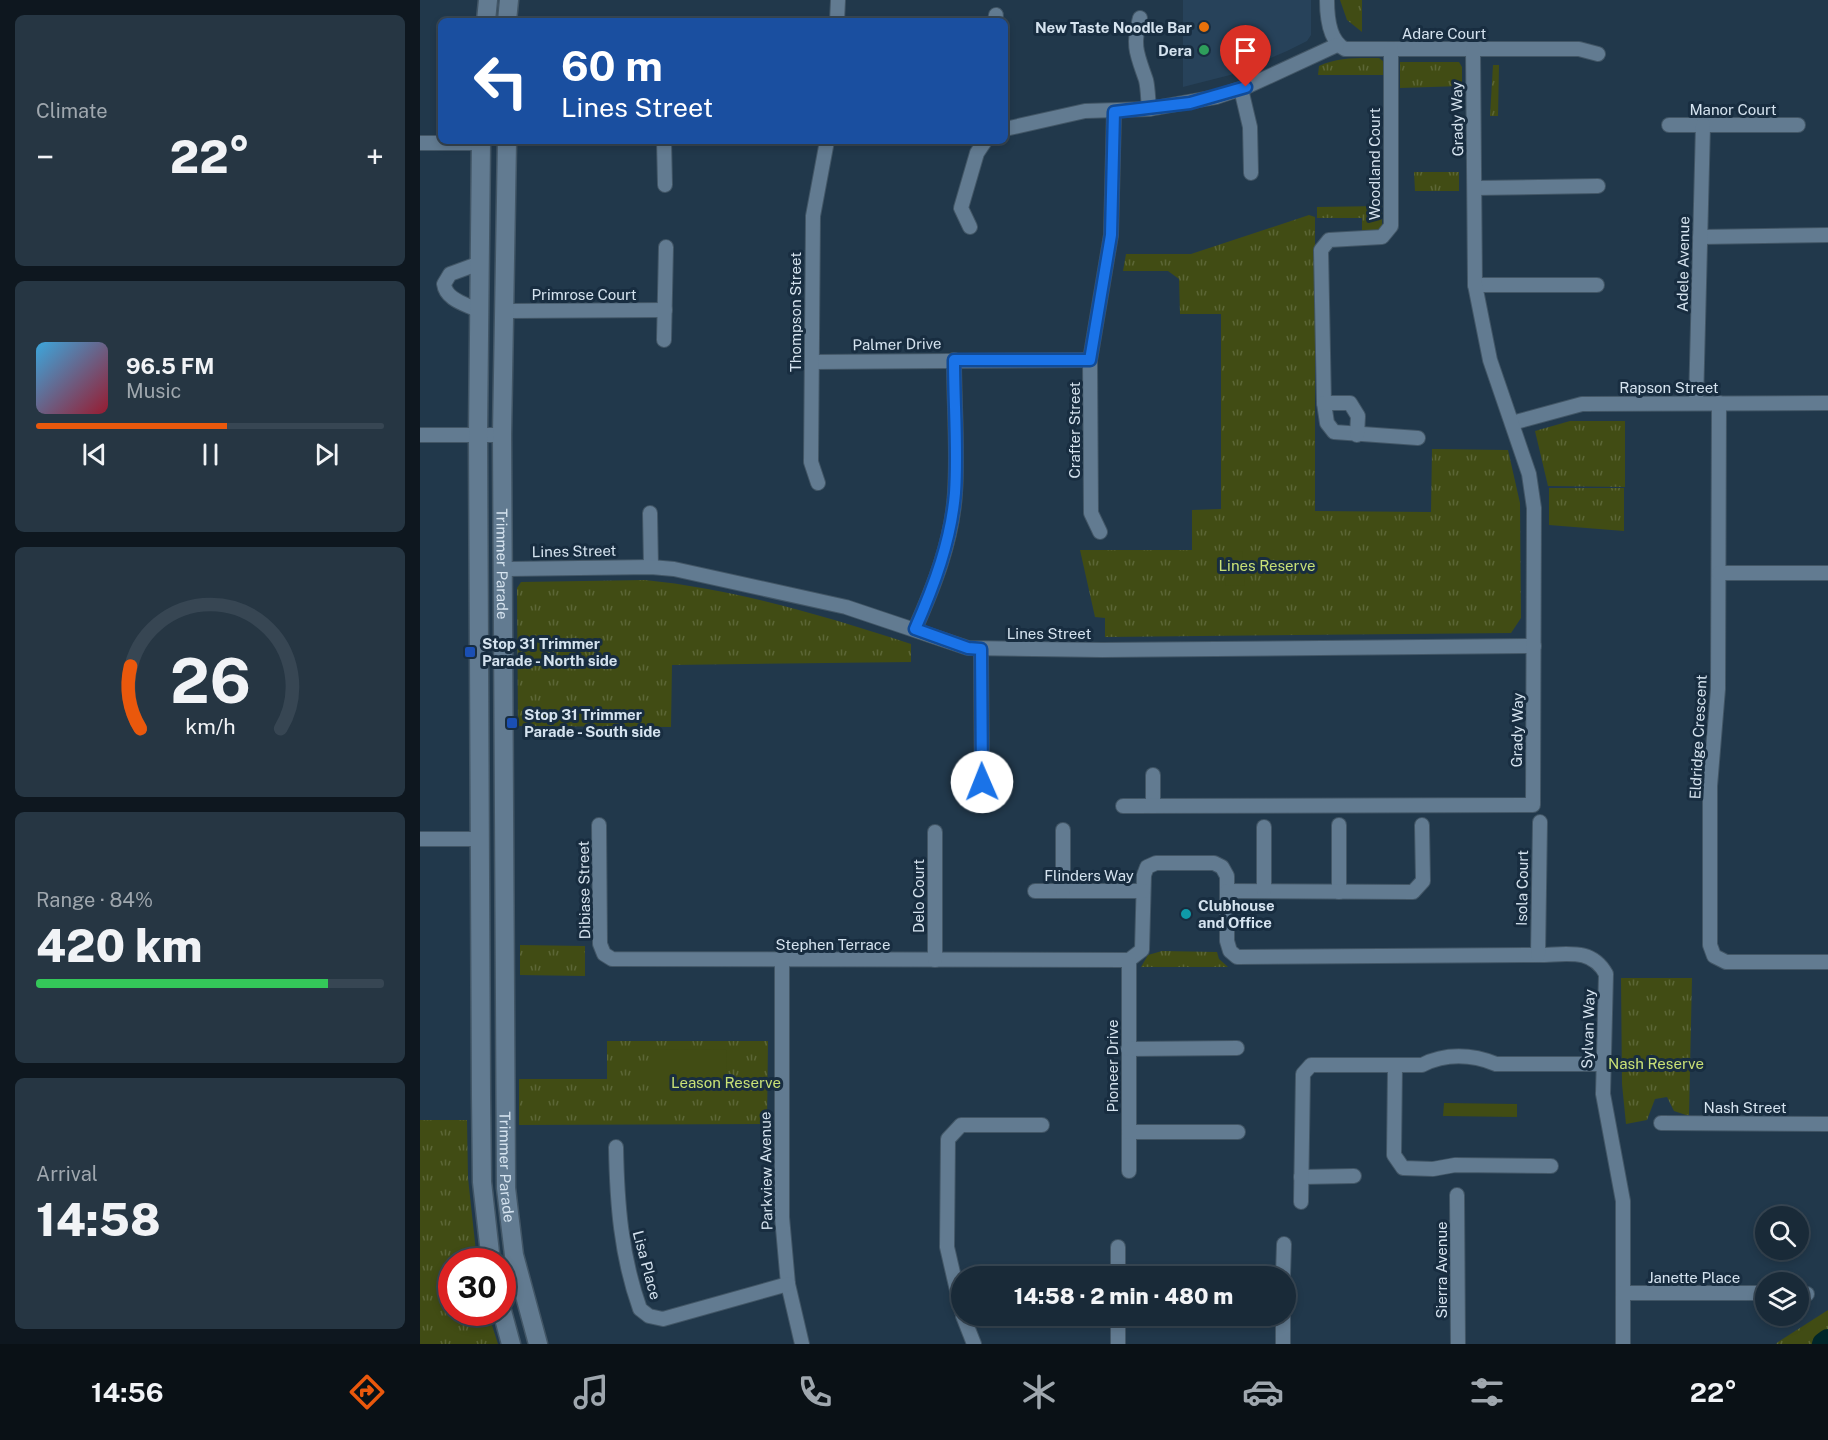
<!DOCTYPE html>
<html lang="en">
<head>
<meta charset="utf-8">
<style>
  body { margin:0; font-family:"Public Sans",sans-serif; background:#263643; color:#f1f3f6; height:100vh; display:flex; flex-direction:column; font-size:22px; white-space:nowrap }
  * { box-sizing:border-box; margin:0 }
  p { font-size:20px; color:#9fa7ae }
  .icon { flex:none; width:33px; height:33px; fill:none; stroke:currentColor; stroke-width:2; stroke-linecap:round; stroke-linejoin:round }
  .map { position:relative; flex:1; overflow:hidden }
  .sheet { display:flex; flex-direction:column; gap:15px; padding:15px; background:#0e171f; width:420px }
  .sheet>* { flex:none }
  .top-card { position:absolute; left:18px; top:18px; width:570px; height:126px; border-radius:9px; box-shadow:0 3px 9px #0003,0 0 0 2px #374653; background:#1a4fa0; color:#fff; overflow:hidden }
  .controls { position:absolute; left:1335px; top:1206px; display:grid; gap:12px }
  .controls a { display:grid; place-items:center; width:54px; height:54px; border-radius:50%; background:#192a38; box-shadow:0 3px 9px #0003,0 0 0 2px #374653; font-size:30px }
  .speed { position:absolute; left:18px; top:1248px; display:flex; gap:12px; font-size:30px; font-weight:700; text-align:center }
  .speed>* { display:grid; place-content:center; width:78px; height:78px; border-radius:50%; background:#192a38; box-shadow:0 3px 9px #0003,0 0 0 2px #374653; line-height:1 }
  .speed .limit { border:9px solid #d22; background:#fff; color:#111 }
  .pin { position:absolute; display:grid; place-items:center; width:51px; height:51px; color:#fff; margin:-62px -26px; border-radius:50% 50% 50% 0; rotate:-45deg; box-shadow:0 0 6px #0007 }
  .pin .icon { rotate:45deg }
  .me { position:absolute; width:66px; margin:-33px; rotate:359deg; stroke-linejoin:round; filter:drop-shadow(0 0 4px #0008) }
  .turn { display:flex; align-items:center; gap:21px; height:126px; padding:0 24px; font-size:27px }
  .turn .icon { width:78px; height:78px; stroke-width:2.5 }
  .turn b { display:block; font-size:42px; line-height:51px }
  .big { font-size:45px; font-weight:800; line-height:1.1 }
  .sheet .widget { flex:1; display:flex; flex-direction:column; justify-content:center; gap:9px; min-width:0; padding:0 21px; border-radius:9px; background:#263643 }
  .sheet .dial { align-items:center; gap:0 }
  .dial svg { height:156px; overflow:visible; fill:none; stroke:#374653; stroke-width:7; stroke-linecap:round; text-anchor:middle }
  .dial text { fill:#f1f3f6; stroke:none }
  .song { display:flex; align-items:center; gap:18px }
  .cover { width:72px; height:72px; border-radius:9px; background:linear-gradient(135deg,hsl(200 70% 55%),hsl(350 70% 35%)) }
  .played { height:6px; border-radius:3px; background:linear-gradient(90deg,#ea580c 55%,#374653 55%) }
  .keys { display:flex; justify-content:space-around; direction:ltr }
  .heat { display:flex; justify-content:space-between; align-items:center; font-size:33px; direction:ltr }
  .charge { height:9px; border-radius:4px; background:linear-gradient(90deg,#34c759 84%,#374653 0) }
  .trip { position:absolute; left:531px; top:1266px; width:345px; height:60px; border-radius:30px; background:#192a38; box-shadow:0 3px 9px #0003,0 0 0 2px #374653; font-weight:800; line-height:60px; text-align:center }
  .tabs { display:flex; height:96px; justify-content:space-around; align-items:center; background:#0a1116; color:#9fa7ae }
  .tabs .icon { width:42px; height:42px }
  .tabs .selected { color:#ea580c }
  .tabs b { font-size:27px; color:#f1f3f6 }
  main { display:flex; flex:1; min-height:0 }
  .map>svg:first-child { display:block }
  .built { fill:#27425a }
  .grass { fill:url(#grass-tufts) }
  .garden { fill:#414c14 }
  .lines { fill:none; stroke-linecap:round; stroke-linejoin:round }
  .river { stroke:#00262a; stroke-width:24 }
  .street-casing { stroke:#425666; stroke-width:16 }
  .secondary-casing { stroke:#425666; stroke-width:21 }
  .street { stroke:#627b91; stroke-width:14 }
  .secondary { stroke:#627b91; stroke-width:18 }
  .route-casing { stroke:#114b97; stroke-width:15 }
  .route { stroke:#1a73e8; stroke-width:10 }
  .food-dot { fill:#e8710a; stroke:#182d40; stroke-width:2 }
  .leisure-dot { fill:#2e9e5b; stroke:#182d40; stroke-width:2 }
  .transit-dot { fill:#1a4fb4; stroke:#182d40; stroke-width:2 }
  .culture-dot { fill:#0f9aa8; stroke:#182d40; stroke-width:2 }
  .labels { text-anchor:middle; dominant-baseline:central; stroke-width:6; stroke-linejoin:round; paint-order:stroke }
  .poi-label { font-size:15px; font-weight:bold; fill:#d5e3ef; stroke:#182d40; text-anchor:start }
  .street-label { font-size:15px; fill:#d5e3ef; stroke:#182d40 }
  .park-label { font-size:15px; fill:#c9e176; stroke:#182d40 }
</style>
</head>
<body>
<main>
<section class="sheet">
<div class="widget"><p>Climate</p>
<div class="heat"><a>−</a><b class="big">22°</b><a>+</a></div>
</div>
<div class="widget">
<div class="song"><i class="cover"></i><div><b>96.5 FM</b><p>Music</p></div></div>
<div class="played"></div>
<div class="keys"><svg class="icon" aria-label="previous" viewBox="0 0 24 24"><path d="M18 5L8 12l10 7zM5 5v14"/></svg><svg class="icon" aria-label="pause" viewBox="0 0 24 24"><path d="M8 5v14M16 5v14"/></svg><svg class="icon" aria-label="next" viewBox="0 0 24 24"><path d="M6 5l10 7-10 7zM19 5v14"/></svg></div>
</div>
<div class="widget dial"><svg viewBox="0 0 100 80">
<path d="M14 69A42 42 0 1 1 86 69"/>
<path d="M14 69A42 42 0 0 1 9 37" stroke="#ea580c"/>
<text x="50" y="56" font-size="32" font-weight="700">26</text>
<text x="50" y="72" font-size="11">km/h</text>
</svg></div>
<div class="widget"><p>Range · 84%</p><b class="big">420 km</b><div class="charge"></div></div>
<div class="widget"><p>Arrival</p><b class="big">14:58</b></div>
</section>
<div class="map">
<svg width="1408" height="1344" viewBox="0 0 1408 1344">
  <defs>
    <pattern id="grass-tufts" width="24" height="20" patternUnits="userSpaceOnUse" patternTransform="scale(1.5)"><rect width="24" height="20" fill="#414c14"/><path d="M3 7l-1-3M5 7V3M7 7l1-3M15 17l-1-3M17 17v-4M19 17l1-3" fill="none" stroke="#5c6636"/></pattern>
  </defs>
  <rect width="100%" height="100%" fill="#21384b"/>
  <polygon class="built" points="763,0 891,0 891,35 887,41 867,51 810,75 763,87"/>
  <g class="grass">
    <polygon points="920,0 942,0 942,32 927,20"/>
    <path d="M959 58 963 61V75H898L899 66C918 57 938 58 959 58Z"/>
    <polygon points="980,62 1039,62 1042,67 1042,86 980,88"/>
    <polygon points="1073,65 1079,65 1078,116 1070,116"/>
    <polygon points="994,172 1039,172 1039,191 995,191"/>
    <polygon points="962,206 962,227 957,232 942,232 942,218 897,218 897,207"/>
    <polygon points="889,215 895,217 895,511 1011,512 1012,449 1088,450 1100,503 1101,618 1091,633 685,637 685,618 675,617 660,550 772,550 772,510 801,509 801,314 760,314 759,279 748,271 703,271 706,254 771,254"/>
    <polygon points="1150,421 1205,421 1205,487 1128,486 1115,431"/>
    <polygon points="1129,488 1204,488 1204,531 1129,525"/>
    <path d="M225 580C315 589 405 616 491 644V662L252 665 251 727 98 726 97 588 101 582Z"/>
    <polygon points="100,945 165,946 165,976 100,975"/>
    <polygon points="742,951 797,952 799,959 808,967 721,967 728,955"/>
    <polygon points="1201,978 1272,978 1269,1116 1254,1111 1247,1097 1235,1099 1227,1120 1206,1124 1202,1084"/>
    <polygon points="187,1041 348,1041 347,1124 99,1125 99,1079 187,1079"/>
    <polygon points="0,1120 47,1120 48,1178 57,1261 32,1262 32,1312 68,1313 78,1344 0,1344"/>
    <polygon points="1408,1310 1408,1344 1356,1344 1358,1342"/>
  </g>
  <g class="garden">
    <polygon points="822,551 825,585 806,586 803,553"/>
    <polygon points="306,1049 307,1086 234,1086 234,1050"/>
    <polygon points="1024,1103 1097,1104 1097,1117 1023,1116"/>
  </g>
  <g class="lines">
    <polyline class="river" points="1404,1344 1408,1341"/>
    <g class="street-casing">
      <g id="street">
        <path d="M907 0C907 17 909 41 925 49H1159L1178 54"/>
        <path d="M720 18C712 46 717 54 726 80 728 88 728 99 729 109"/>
        <polyline points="417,21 418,0"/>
        <polyline points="575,21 576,15"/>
        <polyline points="971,49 971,226 962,237 909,240 901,250 904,403 907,423 914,432 998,438"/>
        <polyline points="821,89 830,127 831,173"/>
        <polyline points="1249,125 1378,125"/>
        <polyline points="585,129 665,111 729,109 796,97 826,87 917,45"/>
        <polyline points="244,141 245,185"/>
        <polyline points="0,143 61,143"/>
        <polyline points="1055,188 1178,186"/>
        <polyline points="550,227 541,208 557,153 565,141"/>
        <polyline points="1280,237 1408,235"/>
        <polyline points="1055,285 1177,285"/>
        <path d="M59 311C46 304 26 300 24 284L30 274 60 263"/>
        <polyline points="85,311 245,310"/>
        <polyline points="244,340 246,247"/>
        <polyline points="392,362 670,360"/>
        <polyline points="904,403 930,403 938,416 937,435"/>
        <polyline points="1276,403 1283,125"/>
        <polyline points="1299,403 1298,689 1290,786 1290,945 1294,956 1306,962 1408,962"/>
        <polyline points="1092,423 1162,404 1408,403"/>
        <polyline points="0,435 82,435"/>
        <polyline points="398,483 391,462 393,216 407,141"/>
        <polyline points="230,513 231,567"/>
        <polyline points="680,532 671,513 670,360 691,235 694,112"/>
        <polyline points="83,569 231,567 254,569 426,607 548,648 682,650 1114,646"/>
        <polyline points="1299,573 1408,573"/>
        <path d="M495 629C514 586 532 541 535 493 538 450 534 404 534 360"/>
        <polyline points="561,649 562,782"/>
        <polyline points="733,775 733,806"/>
        <polyline points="703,806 1113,805 1114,508 1109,474 1070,360 1055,285 1053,50"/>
        <path d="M179 825 180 944 184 954 192 959 709 960 722 950 724 875 727 867 736 863H794L802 867 807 876V941L810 951 817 957 1118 955C1146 955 1171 947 1186 974L1183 1094 1203 1201V1344"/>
        <polyline points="919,825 919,892"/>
        <polyline points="0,839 59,839"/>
        <polyline points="615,891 723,891"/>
        <polyline points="643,891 643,830"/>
        <polyline points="807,891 993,892 1003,881 1002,825"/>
        <polyline points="844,891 844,827"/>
        <polyline points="1118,955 1120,822"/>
        <polyline points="362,960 362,1217 368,1284 382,1344"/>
        <polyline points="515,960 515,832"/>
        <polyline points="709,960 709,1171"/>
        <polyline points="708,1049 817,1048"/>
        <polyline points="975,1067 974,1155 983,1168 1013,1169 1035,1165 1131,1166"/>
        <polyline points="1241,1123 1408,1124"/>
        <polyline points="709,1132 818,1132"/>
        <path d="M196 1147C197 1203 201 1256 220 1309L229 1316 243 1319 368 1284"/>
        <polyline points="881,1177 934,1176"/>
        <polyline points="1037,1195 1038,1344"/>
        <path d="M881 1202 883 1074 891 1065H1002C1025 1053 1052 1054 1076 1064H1183"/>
        <polyline points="698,1247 698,1276"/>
        <polyline points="863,1276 864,1244"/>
        <polyline points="1203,1293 1346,1293"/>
        <polyline points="1378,1294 1387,1294"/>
        <polyline points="542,1312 527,1247 528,1139 541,1125 622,1125"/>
        <polyline points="543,1316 554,1344"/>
        <polyline points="698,1316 698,1344"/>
        <polyline points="863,1344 863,1316"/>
      </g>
    </g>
    <g class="secondary-casing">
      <g id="secondary">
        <polyline points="66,21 68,0"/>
        <polyline points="87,21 89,0"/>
        <polyline points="61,141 58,435 61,1096 62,1182 71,1262"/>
        <path id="s1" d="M87 141 82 435 86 1188 94 1255 118 1344"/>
        <polyline points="82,1311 91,1344"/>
      </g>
    </g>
    <use href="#street" class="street"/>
    <use href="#secondary" class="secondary"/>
  </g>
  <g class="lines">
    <g class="route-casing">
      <path id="route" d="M562 782 561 649 548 648 495 629C514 586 531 541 535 493 538 450 534 404 534 360H670L691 235 694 112 770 103 826 87"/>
    </g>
    <use href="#route" class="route"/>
  </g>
  <circle class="food-dot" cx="784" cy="27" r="6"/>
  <circle class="leisure-dot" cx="784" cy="50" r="6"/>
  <g class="transit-dot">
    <rect x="44" y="646" width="12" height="12" rx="3"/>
    <rect x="86" y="717" width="12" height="12" rx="3"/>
  </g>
  <circle class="culture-dot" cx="766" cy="914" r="6"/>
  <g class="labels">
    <g class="poi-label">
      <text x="772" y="27" text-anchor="end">New Taste Noodle Bar</text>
      <text x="772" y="50" text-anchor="end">Dera</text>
      <text x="62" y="643">Stop 31 Trimmer<tspan x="62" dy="17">Parade - North side</tspan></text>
      <text x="104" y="714">Stop 31 Trimmer<tspan x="104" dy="17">Parade - South side</tspan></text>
      <text x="778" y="905">Clubhouse<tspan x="778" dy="17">and Office</tspan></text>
    </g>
    <g class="street-label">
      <text x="1024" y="33">Adare Court</text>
      <text x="1313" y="109">Manor Court</text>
      <text transform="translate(1037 119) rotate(-91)">Grady Way</text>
      <text transform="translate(954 164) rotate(-90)">Woodland Court</text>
      <text transform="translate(1263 264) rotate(-89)">Adele Avenue</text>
      <text x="164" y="294">Primrose Court</text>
      <text transform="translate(375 312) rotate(-90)">Thompson Street</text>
      <text transform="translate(477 344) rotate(-1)">Palmer Drive</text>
      <text x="1249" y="387">Rapson Street</text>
      <text transform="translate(654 430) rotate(-90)">Crafter Street</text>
      <text transform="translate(154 551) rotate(-1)">Lines Street</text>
      <text stroke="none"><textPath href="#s1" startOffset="423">Trimmer Parade</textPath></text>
      <text x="629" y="633">Lines Street</text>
      <text transform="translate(1097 730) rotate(-89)">Grady Way</text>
      <text transform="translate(1278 737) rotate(-87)">Eldridge Crescent</text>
      <text x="669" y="875">Flinders Way</text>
      <text transform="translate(1102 888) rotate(-89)">Isola Court</text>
      <text transform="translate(164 890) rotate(-91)">Dibiase Street</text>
      <text transform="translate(498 896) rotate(-90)">Delo Court</text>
      <text x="413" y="944">Stephen Terrace</text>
      <text transform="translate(1168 1029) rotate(-88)">Sylvan Way</text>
      <text transform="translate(692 1066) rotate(-90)">Pioneer Drive</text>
      <text x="1325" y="1107">Nash Street</text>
      <text stroke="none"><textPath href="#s1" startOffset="1026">Trimmer Parade</textPath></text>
      <text transform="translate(346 1171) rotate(-91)">Parkview Avenue</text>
      <text transform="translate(227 1265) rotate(75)">Lisa Place</text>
      <text transform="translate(1021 1270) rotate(-90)">Sierra Avenue</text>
      <text x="1274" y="1277">Janette Place</text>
    </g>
    <g class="park-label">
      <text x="847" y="565">Lines Reserve</text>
      <text x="1236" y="1063">Nash Reserve</text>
      <text x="306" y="1082">Leason Reserve</text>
    </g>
  </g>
</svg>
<div class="controls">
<a><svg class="icon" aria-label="search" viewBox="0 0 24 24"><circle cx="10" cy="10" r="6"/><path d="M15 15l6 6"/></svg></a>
<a><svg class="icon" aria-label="layers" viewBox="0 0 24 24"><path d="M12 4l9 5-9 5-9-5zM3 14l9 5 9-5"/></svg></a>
</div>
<div class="speed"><div class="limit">30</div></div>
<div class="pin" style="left:826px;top:87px;background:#d93025"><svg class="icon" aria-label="arrive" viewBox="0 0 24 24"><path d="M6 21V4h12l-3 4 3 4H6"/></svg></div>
<svg class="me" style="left:562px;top:782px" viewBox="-20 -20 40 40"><circle r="19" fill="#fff"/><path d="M0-13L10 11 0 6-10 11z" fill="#1a73e8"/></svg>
<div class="trip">14:58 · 2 min · 480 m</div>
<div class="top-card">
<div class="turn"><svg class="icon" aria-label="left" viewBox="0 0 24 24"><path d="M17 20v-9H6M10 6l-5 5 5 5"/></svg><div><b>60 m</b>Lines Street</div></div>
</div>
</div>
</main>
<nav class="tabs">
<b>14:56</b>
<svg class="icon selected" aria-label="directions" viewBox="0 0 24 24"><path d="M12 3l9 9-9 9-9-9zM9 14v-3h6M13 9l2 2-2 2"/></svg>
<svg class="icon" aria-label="music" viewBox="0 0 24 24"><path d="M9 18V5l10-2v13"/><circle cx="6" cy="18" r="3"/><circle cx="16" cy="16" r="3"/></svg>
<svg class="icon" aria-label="phone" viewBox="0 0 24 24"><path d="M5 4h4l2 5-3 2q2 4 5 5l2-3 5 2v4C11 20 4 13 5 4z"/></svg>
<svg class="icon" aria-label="climate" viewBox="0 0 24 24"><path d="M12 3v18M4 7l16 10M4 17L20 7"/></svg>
<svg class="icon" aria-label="car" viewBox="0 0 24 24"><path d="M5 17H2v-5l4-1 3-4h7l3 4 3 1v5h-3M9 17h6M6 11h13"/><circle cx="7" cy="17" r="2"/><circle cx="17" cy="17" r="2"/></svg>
<svg class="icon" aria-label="filters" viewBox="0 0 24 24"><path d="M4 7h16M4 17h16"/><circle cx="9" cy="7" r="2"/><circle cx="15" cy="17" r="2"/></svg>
<b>22°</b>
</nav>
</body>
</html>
